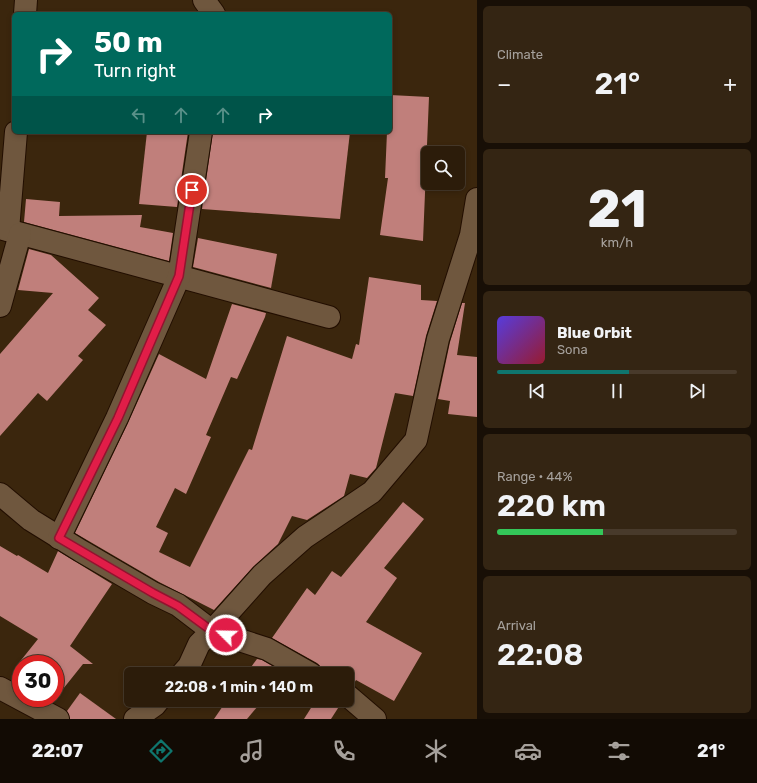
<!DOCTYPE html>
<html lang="en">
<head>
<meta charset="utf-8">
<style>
  body { margin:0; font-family:Rubik,sans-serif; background:#342513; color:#f1f3f6; height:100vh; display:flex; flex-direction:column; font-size:15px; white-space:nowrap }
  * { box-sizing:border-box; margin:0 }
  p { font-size:13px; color:#a6a19c }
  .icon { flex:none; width:22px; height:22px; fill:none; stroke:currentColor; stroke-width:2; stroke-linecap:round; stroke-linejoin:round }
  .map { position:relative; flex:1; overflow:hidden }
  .side { display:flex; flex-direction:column; gap:6px; padding:6px; background:#180f06; width:280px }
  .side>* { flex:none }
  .hud { position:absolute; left:12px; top:12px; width:380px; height:122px; border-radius:6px; box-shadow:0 2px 6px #0003,0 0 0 1px #483a2b; background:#00695c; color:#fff; overflow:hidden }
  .buttons { position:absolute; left:421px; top:146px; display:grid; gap:8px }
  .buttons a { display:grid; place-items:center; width:44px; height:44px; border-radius:6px; background:#2c1c0a; box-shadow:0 2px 6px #0003,0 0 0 1px #483a2b; font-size:20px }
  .speed { position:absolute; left:12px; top:655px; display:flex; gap:8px; font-size:20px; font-weight:700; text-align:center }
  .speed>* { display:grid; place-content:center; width:52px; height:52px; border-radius:50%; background:#2c1c0a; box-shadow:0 2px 6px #0003,0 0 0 1px #483a2b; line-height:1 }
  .speed .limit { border:6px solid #d22; background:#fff; color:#111 }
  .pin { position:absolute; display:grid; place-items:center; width:34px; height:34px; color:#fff; margin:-17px; border:2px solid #fff; border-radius:50%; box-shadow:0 1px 4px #0007 }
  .me { position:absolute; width:44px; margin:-22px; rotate:293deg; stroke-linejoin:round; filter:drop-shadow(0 0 3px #0008) }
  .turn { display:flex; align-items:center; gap:14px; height:84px; padding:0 16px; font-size:18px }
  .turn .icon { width:52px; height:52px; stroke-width:2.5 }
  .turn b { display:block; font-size:28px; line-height:34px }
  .lanes { display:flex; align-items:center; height:38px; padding:0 16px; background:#0003; justify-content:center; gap:20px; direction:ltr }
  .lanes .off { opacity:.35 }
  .big { font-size:30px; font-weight:600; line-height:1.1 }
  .side .card { flex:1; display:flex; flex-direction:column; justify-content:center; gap:6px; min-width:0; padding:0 14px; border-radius:6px; background:#342513 }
  .side .dial { align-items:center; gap:0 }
  .dial b { font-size:52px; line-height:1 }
  .song { display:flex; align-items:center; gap:12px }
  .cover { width:48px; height:48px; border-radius:6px; background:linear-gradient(135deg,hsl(250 70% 55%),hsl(350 70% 35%)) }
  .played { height:4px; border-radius:2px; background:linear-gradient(90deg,#0f766e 55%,#483a2b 55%) }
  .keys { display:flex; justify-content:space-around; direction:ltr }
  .heat { display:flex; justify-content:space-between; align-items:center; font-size:22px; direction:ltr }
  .charge { height:6px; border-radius:3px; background:linear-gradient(90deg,#34c759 44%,#483a2b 0) }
  .trip { position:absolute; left:124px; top:667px; width:230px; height:40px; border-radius:6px; background:#2c1c0a; box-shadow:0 2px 6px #0003,0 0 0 1px #483a2b; font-weight:600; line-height:40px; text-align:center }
  .menu { display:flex; height:64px; justify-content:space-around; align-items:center; background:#120b04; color:#a6a19c }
  .menu .icon { width:28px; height:28px }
  .menu .on { color:#0f766e }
  .menu b { font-size:18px; color:#f1f3f6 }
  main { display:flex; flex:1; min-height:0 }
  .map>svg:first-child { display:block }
  .building { fill:#c07f7b }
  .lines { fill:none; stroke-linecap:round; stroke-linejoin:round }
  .minor-casing { stroke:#220e00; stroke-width:24 }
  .minor { stroke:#6f573e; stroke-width:22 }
  .route-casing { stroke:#92132f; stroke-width:10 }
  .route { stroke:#e11d48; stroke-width:7 }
</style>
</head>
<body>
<main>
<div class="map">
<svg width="477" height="719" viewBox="0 0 477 719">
  <rect width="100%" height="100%" fill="#3b260d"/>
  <g class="building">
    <polygon points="390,95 429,97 423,241 380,235 388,178 385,178 387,132 390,132"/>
    <polygon points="147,132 188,132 177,207 139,204"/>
    <polygon points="213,132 350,132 340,219 202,209"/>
    <polygon points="26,199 60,202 59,216 142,215 140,227 173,233 169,261 24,222"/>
    <polygon points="198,238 277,254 271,288 193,267"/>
    <polygon points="29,249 51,255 99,298 88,310 106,325 78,356 83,360 47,401 38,393 0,436 0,354 53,293 18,290"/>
    <polygon points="369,277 421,285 421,300 437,301 426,336 413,396 395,393 376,468 367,478 350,474 344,496 307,520 292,516 278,544 253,567 214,610 159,582 75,533 128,423 159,354 206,379 232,304 266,313 265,317 237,379 231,377 206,435 211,437 186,494 175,488 156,527 168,533 159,552 190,567 249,449 252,450 287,336 352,359 356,344 359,345"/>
    <polygon points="462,303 465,303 457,355 477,357 477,417 448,414 450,401 438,399 450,342"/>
    <polygon points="403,502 424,519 384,568 397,578 366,622 422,653 394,701 356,680 353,685 347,683 347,674 323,674 322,668 317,663 272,638 307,588 315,595 332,571 341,577"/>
    <polygon points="0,546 17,556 18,555 48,573 58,551 112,584 70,646 93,664 83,664 55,699 55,664 18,664 38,639 0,616"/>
    <polygon points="257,659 262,660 286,674 246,674"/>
    <polygon points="80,693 116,719 70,719 67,711"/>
    <polygon points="227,700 263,700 247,719 214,719"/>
    <polygon points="316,700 336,700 340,705 331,719 304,719"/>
  </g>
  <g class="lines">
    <g class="minor-casing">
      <g id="minor">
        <polyline points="204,0 214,14"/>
        <polyline points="25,14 26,0"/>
        <polyline points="0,228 329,317"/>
        <polyline points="8,230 16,132"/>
        <polyline points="0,306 20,234"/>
        <polyline points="0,494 31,520 81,551 153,593 178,605 212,631 199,644 189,666 182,674"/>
        <polyline points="59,538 117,418 179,277 201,132"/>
        <polyline points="311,674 267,649 212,631 262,575 305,537 372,492 416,440 438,339 471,235 477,199"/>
        <polyline points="0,688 58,719"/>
        <polyline points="347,695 375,719"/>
        <polyline points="135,719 155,705 159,700"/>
      </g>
    </g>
    <use href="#minor" class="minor"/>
  </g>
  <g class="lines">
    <g class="route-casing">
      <polyline id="route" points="192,190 179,276 118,418 59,538 153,593 178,606 212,631 226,635"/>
    </g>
    <use href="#route" class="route"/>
  </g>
</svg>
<div class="buttons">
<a><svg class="icon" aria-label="search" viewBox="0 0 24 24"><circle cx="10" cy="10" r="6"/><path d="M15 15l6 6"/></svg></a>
</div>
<div class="speed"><div class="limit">30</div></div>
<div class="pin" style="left:192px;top:190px;background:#d93025"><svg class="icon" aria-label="arrive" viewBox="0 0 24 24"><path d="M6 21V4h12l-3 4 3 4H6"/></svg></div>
<svg class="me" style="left:226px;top:635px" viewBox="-20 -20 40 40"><circle r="17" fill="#e11d48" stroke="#fff" stroke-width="3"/><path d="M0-11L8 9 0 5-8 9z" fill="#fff"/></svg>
<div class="trip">22:08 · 1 min · 140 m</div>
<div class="hud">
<div class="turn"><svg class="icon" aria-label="right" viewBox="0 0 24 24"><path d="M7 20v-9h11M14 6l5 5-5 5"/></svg><div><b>50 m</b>Turn right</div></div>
<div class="lanes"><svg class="icon off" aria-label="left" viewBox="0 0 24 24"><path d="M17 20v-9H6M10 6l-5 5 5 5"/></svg><svg class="icon off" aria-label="ahead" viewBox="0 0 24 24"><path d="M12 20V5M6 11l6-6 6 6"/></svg><svg class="icon off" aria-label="ahead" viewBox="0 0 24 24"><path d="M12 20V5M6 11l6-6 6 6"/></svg><svg class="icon" aria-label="right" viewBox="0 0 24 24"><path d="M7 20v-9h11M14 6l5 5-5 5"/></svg></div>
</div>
</div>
<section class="side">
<div class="card"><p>Climate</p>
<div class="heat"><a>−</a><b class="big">21°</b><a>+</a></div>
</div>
<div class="card dial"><b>21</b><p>km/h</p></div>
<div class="card">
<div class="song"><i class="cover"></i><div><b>Blue Orbit</b><p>Sona</p></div></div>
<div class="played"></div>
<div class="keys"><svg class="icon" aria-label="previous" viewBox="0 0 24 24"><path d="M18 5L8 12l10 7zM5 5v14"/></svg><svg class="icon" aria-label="pause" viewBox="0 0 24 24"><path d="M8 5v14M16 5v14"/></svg><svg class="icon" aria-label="next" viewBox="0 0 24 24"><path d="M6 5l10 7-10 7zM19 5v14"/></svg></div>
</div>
<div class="card"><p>Range · 44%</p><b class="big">220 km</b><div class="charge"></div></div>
<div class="card"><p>Arrival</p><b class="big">22:08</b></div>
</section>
</main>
<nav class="menu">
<b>22:07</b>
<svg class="icon on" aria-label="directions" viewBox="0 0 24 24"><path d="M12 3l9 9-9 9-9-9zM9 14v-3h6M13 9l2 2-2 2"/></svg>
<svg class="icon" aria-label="music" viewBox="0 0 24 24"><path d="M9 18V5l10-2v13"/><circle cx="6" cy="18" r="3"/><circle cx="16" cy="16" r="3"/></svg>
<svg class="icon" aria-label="phone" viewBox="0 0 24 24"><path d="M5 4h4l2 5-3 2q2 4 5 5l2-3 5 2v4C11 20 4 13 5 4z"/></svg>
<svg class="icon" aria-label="climate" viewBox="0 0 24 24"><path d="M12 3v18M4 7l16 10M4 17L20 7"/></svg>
<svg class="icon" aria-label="car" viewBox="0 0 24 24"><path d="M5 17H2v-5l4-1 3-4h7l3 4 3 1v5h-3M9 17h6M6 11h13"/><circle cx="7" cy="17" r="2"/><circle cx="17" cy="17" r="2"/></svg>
<svg class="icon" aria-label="filters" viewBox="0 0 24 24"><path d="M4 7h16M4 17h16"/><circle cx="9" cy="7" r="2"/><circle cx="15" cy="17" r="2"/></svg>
<b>21°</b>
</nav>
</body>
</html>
